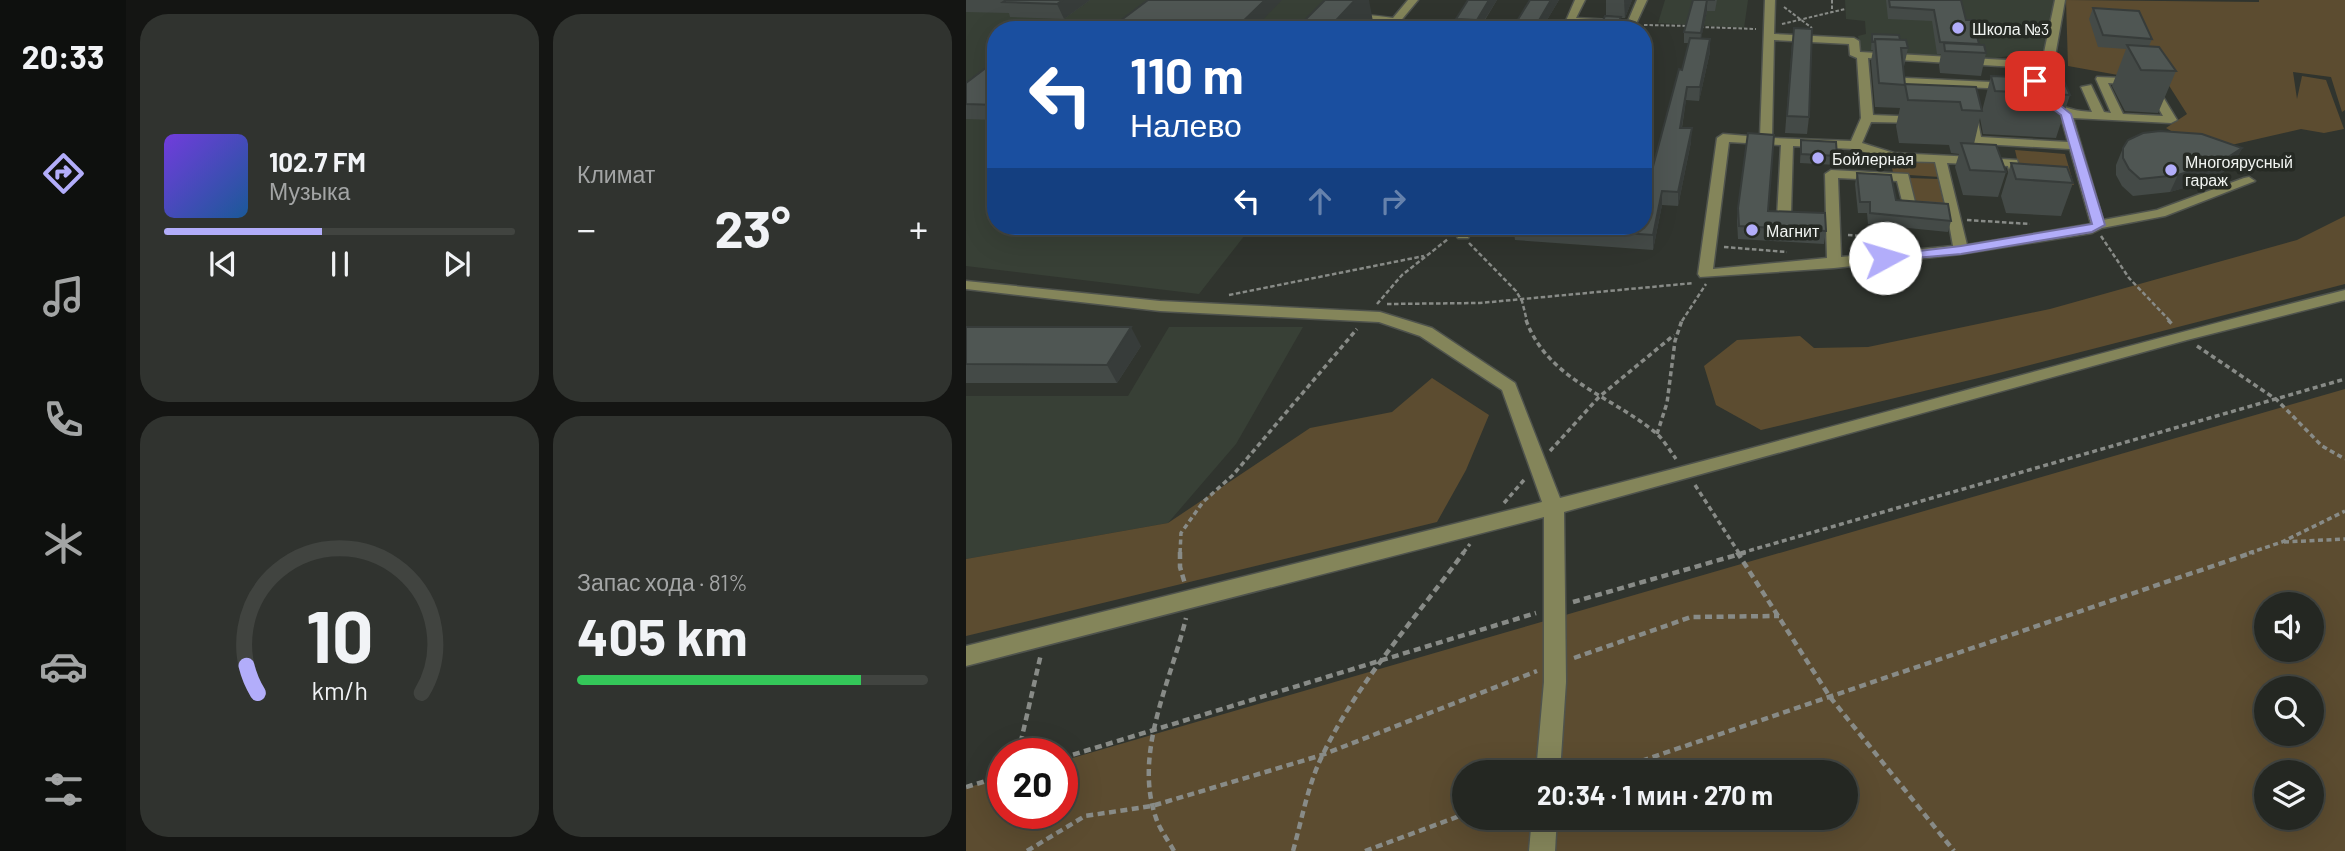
<!DOCTYPE html>
<html lang="ru">
<head>
<meta charset="utf-8">
<style>
  body { margin:0; font-family:Barlow,sans-serif; background:#30332f; color:#f1f3f6; height:100vh; display:flex; flex-direction:column; font-size:26px; white-space:nowrap }
  * { box-sizing:border-box; margin:0 }
  p { font-size:23px; color:#a3a5a5 }
  .icon { flex:none; width:38px; height:38px; fill:none; stroke:currentColor; stroke-width:2; stroke-linecap:round; stroke-linejoin:round }
  .map { position:relative; flex:1; overflow:hidden }
  .side { display:flex; flex-direction:column; gap:14px; padding:14px; background:#141513; width:840px }
  .side>* { flex:none }
  .banner { position:absolute; left:21px; top:21px; width:665px; height:214px; border-radius:28px; box-shadow:0 7px 28px #0002,0 0 0 2px #414440; background:#1a4fa0; color:#fff; overflow:hidden }
  .controls { position:absolute; left:1288px; top:592px; display:grid; gap:14px }
  .controls a { display:grid; place-items:center; width:70px; height:70px; border-radius:50%; background:#242722; box-shadow:0 7px 28px #0002,0 0 0 2px #414440; font-size:35px }
  .speed { position:absolute; left:21px; top:738px; display:flex; gap:14px; font-size:35px; font-weight:700; text-align:center }
  .speed>* { display:grid; place-content:center; width:91px; height:91px; border-radius:50%; background:#242722; box-shadow:0 7px 28px #0002,0 0 0 2px #414440; line-height:1 }
  .speed .limit { border:10px solid #d22; background:#fff; color:#111 }
  .pin { position:absolute; display:grid; place-items:center; width:60px; height:60px; color:#fff; margin:-30px; border-radius:14px; box-shadow:0 4px 10px #0006 }
  .me { position:absolute; width:77px; margin:-38px; rotate:84deg; stroke-linejoin:round; filter:drop-shadow(0 0 5px #0008) }
  .turn { display:flex; align-items:center; gap:24px; height:147px; padding:0 28px; font-size:32px }
  .turn .icon { width:91px; height:91px; stroke-width:2.5 }
  .turn b { display:block; font-size:49px; line-height:60px }
  .lanes { display:flex; align-items:center; height:66px; padding:0 28px; background:#0003; justify-content:center; gap:35px; direction:ltr }
  .lanes .off { opacity:.35 }
  .big { font-size:52px; font-weight:700; line-height:1.1 }
  .side .tile { flex:1; display:flex; flex-direction:column; justify-content:center; gap:10px; min-width:0; padding:0 24px; border-radius:28px; background:#30332f }
  .side .dial { align-items:center; gap:0 }
  .dial svg { height:182px; overflow:visible; fill:none; stroke:#414440; stroke-width:7; stroke-linecap:round; text-anchor:middle }
  .dial text { fill:#f1f3f6; stroke:none }
  .song { display:flex; align-items:center; gap:21px }
  .cover { width:84px; height:84px; border-radius:10px; background:linear-gradient(135deg,hsl(260 70% 55%),hsl(210 70% 35%)) }
  .played { height:7px; border-radius:4px; background:linear-gradient(90deg,#b2adfa 45%,#414440 45%) }
  .keys { display:flex; justify-content:space-around; direction:ltr }
  .heat { display:flex; justify-content:space-between; align-items:center; font-size:38px; direction:ltr }
  .charge { height:10px; border-radius:5px; background:linear-gradient(90deg,#34c759 81%,#414440 0) }
  .side .tiles { flex:1; display:grid; gap:14px; grid-template-columns:repeat(2,1fr) }
  .trip { position:absolute; left:486px; top:760px; width:406px; height:70px; border-radius:35px; background:#242722; box-shadow:0 7px 28px #0002,0 0 0 2px #414440; font-weight:700; line-height:70px; text-align:center }
  main { display:flex; flex:1; min-height:0 }
  .tabs { display:flex; flex-direction:column; width:126px; justify-content:space-around; align-items:center; background:#0e100e; color:#a3a5a5 }
  .tabs .icon { width:49px; height:49px }
  .tabs .active { color:#b2adfa }
  .tabs b { font-size:32px; color:#f1f3f6 }
  .map>svg:first-child { display:block }
  .built { fill:#384036 }
  .green { fill:#5c4c30; fill-rule:evenodd }
  .lines { fill:none; stroke-linecap:round; stroke-linejoin:round }
  .minor-casing { stroke:#4f534d; stroke-width:3 }
  .path-far3 { stroke:#888b87; stroke-width:2; stroke-dasharray:3.5 2; stroke-linecap:butt }
  .path-far2 { stroke:#888b87; stroke-width:2.5; stroke-dasharray:4.5 2.5; stroke-linecap:butt }
  .path-far1 { stroke:#888b87; stroke-width:3.5; stroke-dasharray:5 3.5; stroke-linecap:butt }
  .path { stroke:#888b87; stroke-width:4.5; stroke-dasharray:7 4.5; stroke-linecap:butt }
  .minor { fill:#84855a; fill-rule:evenodd }
  .wall { fill:#444a47 }
  .shaded-wall { fill:#373c3a }
  .building { fill:#4f5653; stroke:#373c3a; stroke-width:2 }
  .route { fill:#b2adfa; stroke:#7470a2; stroke-width:2 }
  .poi-dot { fill:#b2adfa; stroke:#262a24; stroke-width:2.5 }
  .labels { text-anchor:middle; dominant-baseline:central; stroke-width:7; stroke-linejoin:round; paint-order:stroke }
  .far-poi-label { font-size:16px; fill:#f1f4f1; stroke:#262a24; text-anchor:start }
</style>
</head>
<body>
<main>
<nav class="tabs">
<b>20:33</b>
<svg class="icon active" aria-label="directions" viewBox="0 0 24 24"><path d="M12 3l9 9-9 9-9-9zM9 14v-3h6M13 9l2 2-2 2"/></svg>
<svg class="icon" aria-label="music" viewBox="0 0 24 24"><path d="M9 18V5l10-2v13"/><circle cx="6" cy="18" r="3"/><circle cx="16" cy="16" r="3"/></svg>
<svg class="icon" aria-label="phone" viewBox="0 0 24 24"><path d="M5 4h4l2 5-3 2q2 4 5 5l2-3 5 2v4C11 20 4 13 5 4z"/></svg>
<svg class="icon" aria-label="climate" viewBox="0 0 24 24"><path d="M12 3v18M4 7l16 10M4 17L20 7"/></svg>
<svg class="icon" aria-label="car" viewBox="0 0 24 24"><path d="M5 17H2v-5l4-1 3-4h7l3 4 3 1v5h-3M9 17h6M6 11h13"/><circle cx="7" cy="17" r="2"/><circle cx="17" cy="17" r="2"/></svg>
<svg class="icon" aria-label="filters" viewBox="0 0 24 24"><path d="M4 7h16M4 17h16"/><circle cx="9" cy="7" r="2"/><circle cx="15" cy="17" r="2"/></svg>
</nav>
<section class="side">
<div class="tiles">
<div class="tile">
<div class="song"><i class="cover"></i><div><b>102.7 FM</b><p>Музыка</p></div></div>
<div class="played"></div>
<div class="keys"><svg class="icon" aria-label="previous" viewBox="0 0 24 24"><path d="M18 5L8 12l10 7zM5 5v14"/></svg><svg class="icon" aria-label="pause" viewBox="0 0 24 24"><path d="M8 5v14M16 5v14"/></svg><svg class="icon" aria-label="next" viewBox="0 0 24 24"><path d="M6 5l10 7-10 7zM19 5v14"/></svg></div>
</div>
<div class="tile"><p>Климат</p>
<div class="heat"><a>−</a><b class="big">23°</b><a>+</a></div>
</div>
<div class="tile dial"><svg viewBox="0 0 100 80">
<path d="M14 69A42 42 0 1 1 86 69"/>
<path d="M14 69A42 42 0 0 1 9 57" stroke="#b2adfa"/>
<text x="50" y="56" font-size="32" font-weight="700">10</text>
<text x="50" y="72" font-size="11">km/h</text>
</svg></div>
<div class="tile"><p>Запас хода · 81%</p><b class="big">405 km</b><div class="charge"></div></div>
</div>
</section>
<div class="map">
<svg width="1379" height="851" viewBox="0 0 1379 851">
  <rect width="100%" height="100%" fill="#30342e"/>
  <g class="built">
    <polygon points="0,0 380,0 332,30 30,30 30,226 286,226 233,294 0,266"/>
    <polygon points="699,0 782,0 778,28 692,23"/>
    <polygon points="879,0 1089,0 1081,50 1024,59 895,53 892,36 900,34 899,21 880,19"/>
    <polygon points="203,327 337,327 270,444 202,523 0,559 0,396 162,396"/>
  </g>
  <g class="green">
    <polygon points="1100,0 1293,2 1293,0 1379,0 1379,110 1376,112 1365,77 1327,72 1331,99 1336,76 1360,80 1378,129 1358,133 1335,129 1239,151 1200,128 1221,114 1202,84 1102,66"/>
    <polygon points="1049,150 1099,154 1108,185 1056,181"/>
    <polygon points="925,159 971,161 974,177 927,174"/>
    <polygon points="943,178 972,179 978,205 948,204"/>
    <polygon points="1379,216 1379,284 1025,375 795,430 750,405 738,366 771,340 834,336 848,348 902,347 1084,309 1331,240"/>
    <polygon points="466,378 523,415 500,470 471,522 0,636 0,559 202,523 344,428 426,412"/>
    <path d="M1379 389V851H0V788L37 777V814H96V761ZM1300 604H1346V649H1300ZM1300 688H1346V733H1300ZM499 772H880V817H499ZM1300 772H1346V817H1300Z"/>
  </g>
  <g class="lines">
    <g class="minor-casing">
      <g id="minor">
        <path d="M442 0H452L427 30H417L422 23C408 22 392 18 377 22 367 25 362 30 351 30 372 9 401 15 427 18Z"/>
        <polygon points="609,0 619,0 610,18 662,21 671,0 681,0 669,26 607,24 604,30 596,30"/>
        <path d="M799 0H809L808 34 888 38 893 41 894 52 1076 62 1089 0H1099L1088 62 1074 72C1082 103 1095 110 1126 112L1115 87 1125 85 1138 112 1145 113 1130 79 1131 77 1183 79 1188 82 1211 120 1205 123 1107 118 1137 220 1191 210 1278 178 1283 177 1289 181 1199 216 1136 228 1126 233 995 254 868 268 734 277 732 274 751 138 757 134 794 137ZM808 40 883 44 884 55 891 58 895 118 885 141 806 138ZM902 58 1066 68 1063 71 1068 94 1088 110 1083 113 1085 115 1095 117 1102 142 1015 137 1012 122 1006 118 1000 122 1008 157 928 153 896 143 905 122 956 123 962 120 956 117 907 115ZM1142 83 1179 85 1197 116 1157 114ZM763 142 815 145 811 217 818 221 860 224 861 258 747 269ZM1017 144 1104 149 1125 224 1001 245 981 163 1042 166 1048 187H1058L1059 184 1051 160 1020 158ZM827 146 888 149 927 161 969 162 979 204 949 202 942 174 865 170 859 174 860 216 825 213ZM872 178 931 181 938 209 981 212 987 246 875 257Z"/>
        <polygon points="940,78 1046,83 1052,86 1046,89 946,85 951,107 945,110 939,107 935,81"/>
        <polygon points="495,226 509,226 502,238 492,238 490,235"/>
        <path d="M0 281 194 301 414 312 466 328 549 383 594 498C856 432 1116 356 1379 290V300L1221 340 598 512 600 682 594 772H570L578 682V517L0 666V646L576 502 536 390 454 336 413 322 194 311 0 289Z"/>
        <polygon points="566,817 591,817 589,851 563,851"/>
      </g>
    </g>
    <g class="path-far3">
      <polyline points="866,0 866,12"/>
      <polyline points="818,7 846,28"/>
      <polyline points="816,24 879,9"/>
      <polyline points="678,25 723,26"/>
      <polyline points="734,27 790,29"/>
    </g>
    <g class="path-far2">
      <polyline points="1001,220 1064,224"/>
      <polyline points="882,235 951,239"/>
      <polyline points="1135,236 1163,278 1204,321"/>
      <polyline points="503,243 550,291 556,301 561,321"/>
      <polyline points="758,247 821,252"/>
      <polyline points="263,295 458,256"/>
      <polyline points="411,304 436,275 482,239"/>
      <polyline points="421,304 514,303 728,283"/>
      <polyline points="716,321 740,284"/>
    </g>
    <g class="path-far1">
      <path d="M560 320C582 380 644 395 690 433 698 440 704 451 710 459"/>
      <polyline points="1202,320 1207,325"/>
      <polyline points="1231,346 1311,400 1356,446 1379,459"/>
      <polyline points="691,434 701,403 709,341 716,320"/>
      <polyline points="584,451 633,397 708,335"/>
      <polyline points="729,485 773,553"/>
      <polyline points="538,503 558,480"/>
      <polyline points="1318,542 1379,539"/>
      <polyline points="214,553 215,533 237,502 267,475 391,329"/>
      <polyline points="497,553 504,544"/>
      <polyline points="775,553 1379,379"/>
      <polyline points="1283,553 1316,542 1379,511"/>
    </g>
    <g class="path">
      <polyline points="214,552 214,567 219,584"/>
      <polyline points="771,552 864,697 988,851"/>
      <polyline points="607,602 781,552"/>
      <polyline points="608,658 725,617 813,616"/>
      <polyline points="52,754 75,654"/>
      <polyline points="96,758 570,613"/>
      <polyline points="643,772 1288,552"/>
      <polyline points="0,787 37,776"/>
      <polyline points="61,851 119,816 186,806 356,755 571,671"/>
      <path d="M208 851C202 840 194 830 190 818 167 753 205 681 220 618"/>
      <path d="M327 851C336 819 342 784 357 754 393 680 450 618 498 552"/>
      <polyline points="399,851 499,814"/>
    </g>
    <use href="#minor" class="minor"/>
  </g>
  <g class="wall">
    <polygon points="0,0 124,0 98,19 44,17 43,13 0,12"/>
    <polygon points="502,0 531,0 513,30 492,30 490,19"/>
    <polygon points="564,0 593,0 575,30 552,30 551,21"/>
    <polygon points="640,0 666,0 659,18 655,18 654,30 634,30 634,27 648,16 640,15"/>
    <polygon points="727,0 751,0 749,11 741,11 735,38 744,52 733,101 720,100 716,128 725,142 712,206 696,205 687,250 549,240 547,226 677,226 723,43 718,43 718,32"/>
    <polygon points="920,0 995,0 1000,20 1013,44 1020,53 1015,76 974,73 973,65 975,54 971,54 966,21 922,19"/>
    <polygon points="1127,8 1186,39 1183,46 1210,71 1192,113 1159,111 1146,86 1160,49 1132,47 1123,19"/>
    <polygon points="906,34 934,40 942,48 937,71 939,84 1010,87 1016,111 1025,76 1104,95 1090,138 1017,134 1014,118 1008,144 1040,172 1032,197 997,195 989,167 993,154 985,153 983,145 933,143 930,126 934,108 909,107 905,61 907,50 905,50"/>
    <polygon points="826,44 843,117 841,134 819,133"/>
    <polygon points="30,65 30,120 0,119 0,83"/>
    <polygon points="835,140 871,156 870,165 834,163"/>
    <polygon points="1157,148 1276,148 1267,165 1247,179 1204,192 1167,196 1156,186 1150,175 1150,165"/>
    <polygon points="1045,163 1107,183 1095,216 1040,213 1035,196"/>
    <polygon points="891,173 930,200 985,221 982,232 902,224 901,213 892,213 889,184"/>
    <polygon points="772,208 802,211 860,231 858,244 772,239 771,221"/>
    <polygon points="381,226 461,226 459,231"/>
    <polygon points="0,327 175,346 151,383 0,383"/>
  </g>
  <g class="shaded-wall">
    <polygon points="97,0 124,0 98,19 91,4"/>
    <polygon points="299,0 316,0 287,30 268,30"/>
    <polygon points="389,0 403,0 408,27 406,30 361,30"/>
    <polygon points="523,0 531,0 512,30 511,20"/>
    <polygon points="585,0 593,0 575,30 572,30 572,22"/>
    <polygon points="658,0 666,0 659,18"/>
    <polygon points="741,0 741,11 734,44 735,33"/>
    <polygon points="655,17 655,28 654,30 650,30"/>
    <polygon points="744,39 744,52 733,101 734,87"/>
    <polygon points="721,87 720,100 713,142 714,128"/>
    <polygon points="726,128 725,142 712,206 712,192"/>
    <polygon points="1276,148 1267,165 1247,179 1204,192 1212,175"/>
    <polygon points="696,191 696,205 687,250 687,235"/>
    <polygon points="165,327 175,346 151,383 141,365"/>
  </g>
  <g class="building">
    <polygon points="40,0 97,0 91,4 37,2"/>
    <polygon points="182,0 299,0 268,30 142,30"/>
    <polygon points="359,0 389,0 361,30 329,30"/>
    <polygon points="502,0 523,0 511,20 490,19"/>
    <polygon points="564,0 585,0 572,22 551,21"/>
    <polygon points="727,0 749,0 741,0 735,33 718,32"/>
    <polygon points="923,0 995,0 1000,20 1007,20 1013,44 974,42 968,10 924,7"/>
    <polygon points="1127,8 1173,11 1186,39 1137,35"/>
    <polygon points="639,16 655,17 650,28 634,27"/>
    <polygon points="828,28 846,29 843,117 821,116"/>
    <polygon points="906,34 933,35 934,40 909,39 908,42 906,42"/>
    <polygon points="724,38 744,39 734,87 721,87 714,128 726,128 712,192 696,191 687,235 552,226 677,226 677,204 713,69 716,70"/>
    <polygon points="909,39 940,40 942,48 935,48 939,85 913,83"/>
    <polygon points="978,43 1018,45 1020,53 979,51"/>
    <polygon points="1161,45 1193,47 1210,71 1175,70"/>
    <polygon points="25,64 30,65 30,105 0,104 0,83"/>
    <polygon points="1025,76 1097,79 1104,95 1029,91"/>
    <polygon points="939,84 1010,87 1016,111 996,110 994,102 942,100"/>
    <polygon points="1194,131 1236,134 1276,148 1256,161 1212,175 1174,179 1163,169 1157,158 1157,148 1162,140 1177,133"/>
    <polygon points="782,133 808,135 802,211 859,213 860,231 773,226 772,208"/>
    <polygon points="835,140 870,142 871,156 835,154"/>
    <polygon points="995,143 1030,145 1040,172 1004,170"/>
    <polygon points="1045,163 1101,167 1107,183 1050,179"/>
    <polygon points="891,173 925,175 930,200 982,204 985,221 904,213 904,202 894,202"/>
    <polygon points="0,327 165,327 141,365 0,364"/>
  </g>
  <polygon class="route" points="1069,78 1074,81 1078,92 1105,114 1139,225 1126,232 995,254 914,261 912,258 919,255 995,246 1126,224 1095,115 1070,96 1064,81"/>
  <g class="poi-dot">
    <circle cx="992" cy="28" r="7"/>
    <circle cx="852" cy="158" r="7"/>
    <circle cx="1205" cy="170" r="7"/>
    <circle cx="786" cy="230" r="7"/>
  </g>
  <g class="labels">
    <g class="far-poi-label">
      <text x="1006" y="28">Школа №3</text>
      <text x="866" y="158">Бойлерная</text>
      <text x="1219" y="161">Многоярусный<tspan x="1219" dy="18">гараж</tspan></text>
      <text x="800" y="230">Магнит</text>
    </g>
  </g>
</svg>
<div class="controls">
<a><svg class="icon" aria-label="sound" viewBox="0 0 24 24"><path d="M4 9h4l5-4v14l-5-4H4zM17 9q2 3 0 6"/></svg></a>
<a><svg class="icon" aria-label="search" viewBox="0 0 24 24"><circle cx="10" cy="10" r="6"/><path d="M15 15l6 6"/></svg></a>
<a><svg class="icon" aria-label="layers" viewBox="0 0 24 24"><path d="M12 4l9 5-9 5-9-5zM3 14l9 5 9-5"/></svg></a>
</div>
<div class="speed"><div class="limit">20</div></div>
<div class="pin" style="left:1069px;top:81px;background:#d93025"><svg class="icon" aria-label="arrive" viewBox="0 0 24 24"><path d="M6 21V4h12l-3 4 3 4H6"/></svg></div>
<svg class="me" style="left:919px;top:258px" viewBox="-20 -20 40 40"><circle r="19" fill="#fff"/><path d="M0-13L10 11 0 6-10 11z" fill="#b2adfa"/></svg>
<div class="trip">20:34 · 1 мин · 270 m</div>
<div class="banner">
<div class="turn"><svg class="icon" aria-label="left" viewBox="0 0 24 24"><path d="M17 20v-9H6M10 6l-5 5 5 5"/></svg><div><b>110 m</b>Налево</div></div>
<div class="lanes"><svg class="icon" aria-label="left" viewBox="0 0 24 24"><path d="M17 20v-9H6M10 6l-5 5 5 5"/></svg><svg class="icon off" aria-label="ahead" viewBox="0 0 24 24"><path d="M12 20V5M6 11l6-6 6 6"/></svg><svg class="icon off" aria-label="right" viewBox="0 0 24 24"><path d="M7 20v-9h11M14 6l5 5-5 5"/></svg></div>
</div>
</div>
</main>
</body>
</html>
